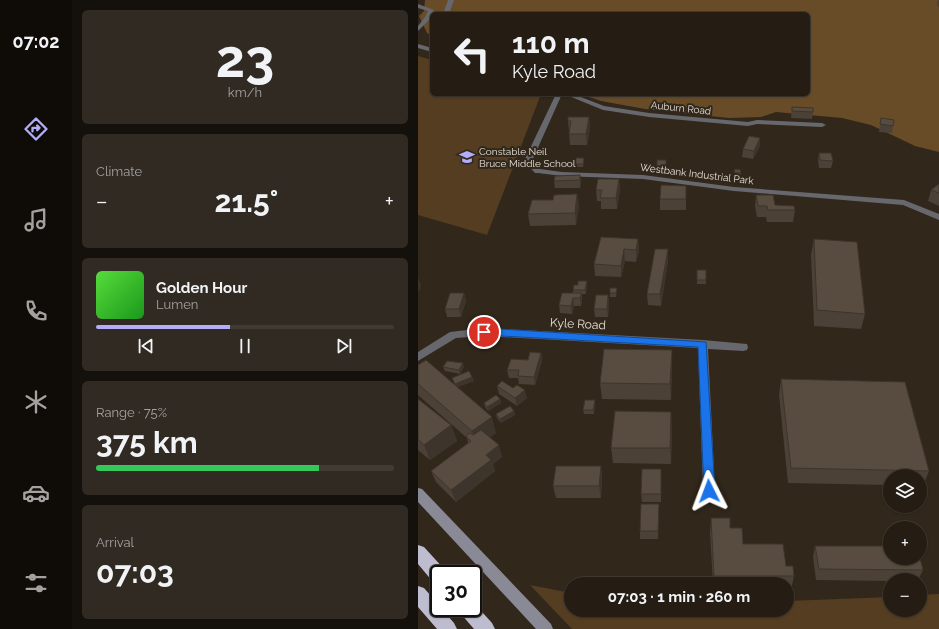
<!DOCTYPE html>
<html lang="en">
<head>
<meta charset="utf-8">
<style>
  body { margin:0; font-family:Raleway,sans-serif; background:#312a22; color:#f1f3f6; height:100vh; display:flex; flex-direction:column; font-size:15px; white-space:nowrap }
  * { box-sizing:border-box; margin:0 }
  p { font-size:13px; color:#a3a2a0 }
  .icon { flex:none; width:22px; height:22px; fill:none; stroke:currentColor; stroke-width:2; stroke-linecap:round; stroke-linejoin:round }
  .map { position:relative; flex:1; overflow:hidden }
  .details { display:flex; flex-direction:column; gap:10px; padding:10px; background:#14100b; width:346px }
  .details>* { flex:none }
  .banner { position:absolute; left:12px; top:12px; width:380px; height:84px; border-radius:6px; box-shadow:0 1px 3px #0004,0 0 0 1px #423b34; background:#251d14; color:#f1f3f6; overflow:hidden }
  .buttons { position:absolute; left:465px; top:469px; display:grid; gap:8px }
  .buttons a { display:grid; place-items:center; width:44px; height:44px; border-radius:50%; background:#251d14; box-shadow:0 1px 3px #0004,0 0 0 1px #423b34; font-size:20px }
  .speed { position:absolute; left:12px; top:565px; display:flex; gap:8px; font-size:20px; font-weight:700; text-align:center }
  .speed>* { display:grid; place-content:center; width:52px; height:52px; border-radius:50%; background:#251d14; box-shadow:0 1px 3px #0004,0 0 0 1px #423b34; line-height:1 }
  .speed .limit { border:2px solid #111; border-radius:6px; background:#fff; color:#111 }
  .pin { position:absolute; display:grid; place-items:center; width:34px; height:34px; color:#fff; margin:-17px; border:2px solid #fff; border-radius:50%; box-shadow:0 1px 4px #0007 }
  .me { position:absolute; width:44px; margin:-22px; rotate:357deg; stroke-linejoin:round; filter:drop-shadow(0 0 3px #0008) }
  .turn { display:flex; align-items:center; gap:14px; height:84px; padding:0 16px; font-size:18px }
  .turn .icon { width:52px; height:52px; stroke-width:2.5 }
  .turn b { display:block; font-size:28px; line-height:34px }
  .big { font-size:30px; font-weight:700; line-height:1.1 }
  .details .widget { flex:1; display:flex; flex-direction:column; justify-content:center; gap:6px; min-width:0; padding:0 14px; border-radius:6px; background:#312a22 }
  .details .dial { align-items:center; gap:0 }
  .dial b { font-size:52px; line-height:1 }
  .song { display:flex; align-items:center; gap:12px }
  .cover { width:48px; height:48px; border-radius:6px; background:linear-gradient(135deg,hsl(110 70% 55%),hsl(120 70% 35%)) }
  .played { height:4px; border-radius:2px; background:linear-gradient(90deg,#b2adf9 45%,#423b34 45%) }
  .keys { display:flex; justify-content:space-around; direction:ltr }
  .heat { display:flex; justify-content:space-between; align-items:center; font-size:22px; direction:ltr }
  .charge { height:6px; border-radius:3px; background:linear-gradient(90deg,#34c759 75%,#423b34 0) }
  .trip { position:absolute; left:146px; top:577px; width:230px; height:40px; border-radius:20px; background:#251d14; box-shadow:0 1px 3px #0004,0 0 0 1px #423b34; font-weight:700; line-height:40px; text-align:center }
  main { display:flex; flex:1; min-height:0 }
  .menu { display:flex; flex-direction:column; width:72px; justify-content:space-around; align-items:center; background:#0f0c08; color:#a3a2a0 }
  .menu .icon { width:28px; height:28px }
  .menu .on { color:#b2adf9 }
  .menu b { font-size:18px; color:#f1f3f6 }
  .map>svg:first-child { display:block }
  .green { fill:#543d21 }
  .forest { fill:#684b27 }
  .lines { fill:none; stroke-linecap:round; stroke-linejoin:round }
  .street { fill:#67676e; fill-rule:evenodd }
  .secondary { fill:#8a8a96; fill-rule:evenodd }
  .highway { fill:#bebdd0; fill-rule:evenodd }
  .wall { fill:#4b4136 }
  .shaded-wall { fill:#3d352c }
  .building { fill:#574c3f; stroke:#3d352c }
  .route { fill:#1a73e8; stroke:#114b97 }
  .labels { text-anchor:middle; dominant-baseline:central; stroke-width:4; stroke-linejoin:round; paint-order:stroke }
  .far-street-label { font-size:10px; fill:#e6dfd7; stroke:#31271b }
  .far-poi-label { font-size:10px; fill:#e6dfd7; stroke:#31271b; text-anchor:start }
  .street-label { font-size:12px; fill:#e6dfd7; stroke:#31271b }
</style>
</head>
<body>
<main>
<nav class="menu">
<b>07:02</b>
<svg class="icon on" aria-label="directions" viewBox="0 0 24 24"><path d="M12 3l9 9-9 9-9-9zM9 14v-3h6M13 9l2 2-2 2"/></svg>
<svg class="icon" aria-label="music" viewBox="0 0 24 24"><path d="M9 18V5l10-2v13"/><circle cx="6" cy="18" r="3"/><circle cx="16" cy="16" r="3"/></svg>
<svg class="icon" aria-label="phone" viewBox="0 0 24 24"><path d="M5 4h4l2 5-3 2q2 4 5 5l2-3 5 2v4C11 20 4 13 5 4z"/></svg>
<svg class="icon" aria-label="climate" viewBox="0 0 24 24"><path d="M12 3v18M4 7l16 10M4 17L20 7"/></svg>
<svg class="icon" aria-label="car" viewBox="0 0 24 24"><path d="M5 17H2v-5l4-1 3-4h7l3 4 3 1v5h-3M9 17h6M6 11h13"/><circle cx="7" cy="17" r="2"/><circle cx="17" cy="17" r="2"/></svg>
<svg class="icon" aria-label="filters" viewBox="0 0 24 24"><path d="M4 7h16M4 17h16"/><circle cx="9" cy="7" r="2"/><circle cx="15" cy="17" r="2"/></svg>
</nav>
<section class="details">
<div class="widget dial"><b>23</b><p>km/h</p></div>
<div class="widget"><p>Climate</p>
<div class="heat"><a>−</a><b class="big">21.5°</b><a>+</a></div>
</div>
<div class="widget">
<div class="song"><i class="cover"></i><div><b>Golden Hour</b><p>Lumen</p></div></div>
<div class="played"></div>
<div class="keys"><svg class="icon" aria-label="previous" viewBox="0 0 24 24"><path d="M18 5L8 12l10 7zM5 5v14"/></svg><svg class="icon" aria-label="pause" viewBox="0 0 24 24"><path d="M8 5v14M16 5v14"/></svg><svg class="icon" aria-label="next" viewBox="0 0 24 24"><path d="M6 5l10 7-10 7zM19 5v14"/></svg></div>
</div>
<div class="widget"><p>Range · 75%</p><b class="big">375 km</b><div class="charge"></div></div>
<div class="widget"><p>Arrival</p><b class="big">07:03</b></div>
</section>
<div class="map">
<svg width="521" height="629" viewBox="0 0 521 629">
  <rect width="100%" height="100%" fill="#31271b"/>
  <g class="green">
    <polygon points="0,56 14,60 14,94 123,94 69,235 0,215"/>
    <polygon points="112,585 153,593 153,610 369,610 369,601 472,597 472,610 502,610 502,595 521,594 521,629 154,629"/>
  </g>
  <polygon class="forest" points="7,0 521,0 521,152 497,146 453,125 424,118 358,112 343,117 311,118 227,109 183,101 162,94 390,94 390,14 14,14 14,36 9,33 1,16 6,11"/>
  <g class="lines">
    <g class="street">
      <polygon points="30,0 36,0 31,14 25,14"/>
      <polygon points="0,4 16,10 12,19 0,31 0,26 7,17 10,11 0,8"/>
      <polygon points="0,44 14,48 14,52 0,48"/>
      <polygon points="138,94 144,94 114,161 122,169 144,172 225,175 316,187 486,200 521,214 521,220 485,205 316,191 225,179 144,176 120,173 117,173 106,161"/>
      <polygon points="146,94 155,94 186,106 231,113 330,122 339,120 404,123 408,125 404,127 339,124 330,126 231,117 185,110"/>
      <polygon points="66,328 285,340 329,344 330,347 329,350 325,351 290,349 297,491 295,495 291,496 287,495 285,491 280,348 66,336 38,338 0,361 0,352 32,332"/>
    </g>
    <polygon class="secondary" points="0,488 4,489 133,624 135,629 118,629 0,502"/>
    <g class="highway">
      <polygon points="0,545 6,547 27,570 28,574 21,574 21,584 15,582 0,564"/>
      <polygon points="0,586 6,588 21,605 21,608 23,608 36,623 39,629 19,629 0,607"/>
      <polygon points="55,602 74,623 77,629 56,629 43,614 40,608 55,608"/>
    </g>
  </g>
  <g class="wall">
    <polygon points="520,0 521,0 521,7 519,5"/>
    <polygon points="374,107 395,112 394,119 373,118"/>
    <polygon points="171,117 172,128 169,145 152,145 151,134 151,132 150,121"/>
    <polygon points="463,118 475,126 474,133 461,132"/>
    <polygon points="342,146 335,159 324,157 325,149"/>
    <polygon points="401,153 415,161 413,168 401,168 400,160"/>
    <rect x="239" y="160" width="9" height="10"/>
    <polygon points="166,162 165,167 157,167 157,164"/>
    <polygon points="323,170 323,173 322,177 316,176 316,172"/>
    <polygon points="162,175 163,183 162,188 137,188 136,181"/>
    <polygon points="201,179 202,190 199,209 183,209 183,201 179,201 178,190"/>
    <polygon points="521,184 521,206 510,201 513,190"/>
    <polygon points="268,186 268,210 242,210 242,199"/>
    <polygon points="159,194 161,206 158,225 112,226 110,214"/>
    <polygon points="338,195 357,205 377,210 375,222 349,222 348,217 339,217 337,206"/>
    <polygon points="220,239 221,251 218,262 207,261 203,277 177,276 176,264"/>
    <polygon points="396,239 447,314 443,329 396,326 393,255"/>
    <polygon points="250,249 250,261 243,306 230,305 229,294"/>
    <polygon points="279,270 288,280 288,284 279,284"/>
    <polygon points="169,281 169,285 168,294 164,294 164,301 163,306 156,306 154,314 142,313 141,305 155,293 155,290"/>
    <polygon points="199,288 198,297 192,297 192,293"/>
    <polygon points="46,293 48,301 43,317 29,317 27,309"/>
    <polygon points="190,295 191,303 190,317 177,317 176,309"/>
    <polygon points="254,350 254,365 253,400 184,399 182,383"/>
    <polygon points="123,353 124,361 117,385 101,384 100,378 91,378 89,370"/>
    <polygon points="0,365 37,385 34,378 54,377 56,381 39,387 78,433 72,437 84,457 75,464 77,471 38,502 18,482 13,471 50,443 49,438 0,395"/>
    <polygon points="25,367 46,367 42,374 27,371"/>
    <polygon points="363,379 511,471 505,486 502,486 502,476 472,476 472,485 370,483 361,395"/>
    <polygon points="79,386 95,388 109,398 99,406 81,394"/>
    <polygon points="0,399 33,425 39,441 12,460 0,450"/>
    <polygon points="82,399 83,403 70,411 67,407 66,403"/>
    <polygon points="177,400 177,404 176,414 166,414 165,410"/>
    <polygon points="96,411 97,415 83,423 79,418 78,414"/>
    <polygon points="254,428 253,464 195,463 193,448"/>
    <polygon points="183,466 184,478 183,498 138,498 135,486"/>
    <polygon points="243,477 243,502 224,502 223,494"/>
    <polygon points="241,512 240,539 222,539 222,531"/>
    <polygon points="293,518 312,528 325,544 368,566 376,576 373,590 369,590 369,584 295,584 292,533"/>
    <polygon points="397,546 505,570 500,580 472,580 472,581 398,580 395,557"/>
  </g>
  <g class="shaded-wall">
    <polygon points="171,117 172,128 169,145 168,134"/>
    <polygon points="342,138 342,146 335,159 336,151"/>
    <polygon points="162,175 163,183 162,188"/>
    <polygon points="201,179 202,190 199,209 198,198"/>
    <polygon points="159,194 161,206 158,225 157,213"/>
    <polygon points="220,239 221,251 218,262 218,250"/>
    <polygon points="206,249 207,261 203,277 203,266"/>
    <polygon points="250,249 250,261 243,306 242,294"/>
    <polygon points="0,277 3,286 0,293"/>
    <polygon points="169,281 169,285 168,294 167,290"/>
    <polygon points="46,293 48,301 43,317 41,309"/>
    <polygon points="163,293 164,301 163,306 162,298"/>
    <polygon points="190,295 191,303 190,317 189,309"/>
    <polygon points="155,298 156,306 154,314 153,306"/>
    <polygon points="254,350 254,365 253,400 252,384"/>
    <polygon points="123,353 124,361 117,385 116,377"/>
    <polygon points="45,363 46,367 42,374 41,370"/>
    <polygon points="54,377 56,381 38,388 37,384"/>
    <polygon points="107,390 109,398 99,406 97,398"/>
    <polygon points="82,399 83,403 70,411 69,407"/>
    <polygon points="177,400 177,404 176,414 175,410"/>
    <polygon points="96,411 97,415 83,423 82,419"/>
    <polygon points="253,412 254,428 253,464 252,448"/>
    <polygon points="74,417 78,433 59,447 54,431"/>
    <polygon points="33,425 39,441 12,460 6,445"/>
    <polygon points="81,445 84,457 75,464 77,471 38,502 33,490 68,455"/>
    <polygon points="183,466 184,478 183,498 181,486"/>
  </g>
  <g class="building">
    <polygon points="374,107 395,108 395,112 374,111"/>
    <polygon points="150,117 171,117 168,134 151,134 153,121 150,121"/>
    <polygon points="463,118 476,120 475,126 462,124"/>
    <polygon points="331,136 342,138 336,151 325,149"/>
    <polygon points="401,153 413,153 415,161 402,160"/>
    <polygon points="158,158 166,158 165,164 157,164"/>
    <rect x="239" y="160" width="9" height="6"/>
    <polygon points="317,169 323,170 322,173 316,172"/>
    <polygon points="162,175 162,180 136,181 137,176"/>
    <polygon points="180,179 201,179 198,198 182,198 184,190 178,190"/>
    <polygon points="521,184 521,193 513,190"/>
    <polygon points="243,185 268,186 268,199 242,199"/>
    <polygon points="159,194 157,213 110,214 114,200 135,200 136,195"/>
    <polygon points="338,195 355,195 357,205 376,206 377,210 350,210 349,206 340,206"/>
    <polygon points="183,237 220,239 218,250 206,249 203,266 176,264"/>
    <polygon points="396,239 439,242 447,314 399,310"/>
    <polygon points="237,249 250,249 242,294 229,294"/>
    <rect x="279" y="270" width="9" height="10"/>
    <polygon points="160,281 169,281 167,290 155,290 156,285 160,285"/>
    <polygon points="192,288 199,288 198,293 192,293"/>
    <polygon points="32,293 46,293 41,309 27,309"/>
    <polygon points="144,293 163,293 162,298 155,298 153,306 141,305"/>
    <polygon points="178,295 190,295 189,309 176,309"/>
    <polygon points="186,349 254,350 252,384 182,383"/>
    <polygon points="112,352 123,353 116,377 100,376 101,370 89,370 93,359 110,360"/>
    <polygon points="8,360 74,417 54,431 0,384 0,365"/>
    <polygon points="29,361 45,363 41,370 25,367"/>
    <polygon points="51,371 54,377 37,384 34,378"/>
    <polygon points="363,379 487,382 511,471 373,468"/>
    <polygon points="84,381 95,388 99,385 107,390 97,398 79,386"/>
    <polygon points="78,395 82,399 69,407 66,403"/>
    <polygon points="0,399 33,425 6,445 0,439"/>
    <polygon points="167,400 177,400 175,410 165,410"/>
    <polygon points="92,406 96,411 82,419 78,414"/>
    <polygon points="197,411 253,412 252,448 193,448"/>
    <polygon points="63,430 81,445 68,455 73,460 33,490 13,471 53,441 48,436 52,433 55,435"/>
    <polygon points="138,466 183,466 181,486 135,486"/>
    <polygon points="224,469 243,469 243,494 223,494"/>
    <polygon points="223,504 241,504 240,531 222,531"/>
    <polygon points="293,518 312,518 312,528 324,528 325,544 365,544 368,566 375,566 376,576 296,576"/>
    <polygon points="397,546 472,546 472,558 502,558 505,570 401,569"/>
  </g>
  <polygon class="route" points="66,328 288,342 297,491 295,494 291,496 287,494 286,491 280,347 66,335 61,332"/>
  <defs>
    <g id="school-bare" transform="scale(1.2)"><path d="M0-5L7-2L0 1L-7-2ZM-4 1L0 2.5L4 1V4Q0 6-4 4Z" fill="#b2adf9" stroke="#31271b" stroke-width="2.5" paint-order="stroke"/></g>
  </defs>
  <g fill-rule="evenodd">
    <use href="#school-bare" x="49" y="157"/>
  </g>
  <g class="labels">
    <g class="far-street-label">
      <text transform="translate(263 108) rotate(6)">Auburn Road</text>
      <text transform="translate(279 174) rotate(7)">Westbank Industrial Park</text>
    </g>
    <g class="far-poi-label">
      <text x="61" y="151">Constable Neil<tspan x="61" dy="12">Bruce Middle School</tspan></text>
    </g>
    <g class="street-label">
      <text transform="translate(160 324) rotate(3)">Kyle Road</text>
    </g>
  </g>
</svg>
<div class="buttons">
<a><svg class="icon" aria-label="layers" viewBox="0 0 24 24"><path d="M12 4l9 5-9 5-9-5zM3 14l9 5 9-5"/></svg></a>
<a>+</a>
<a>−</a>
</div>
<div class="speed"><div class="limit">30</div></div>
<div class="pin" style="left:66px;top:332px;background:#d93025"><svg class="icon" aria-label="arrive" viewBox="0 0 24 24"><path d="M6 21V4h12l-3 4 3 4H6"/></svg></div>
<svg class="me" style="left:291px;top:491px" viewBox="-20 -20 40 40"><path d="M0-17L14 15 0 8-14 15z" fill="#1a73e8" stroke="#fff" stroke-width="4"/></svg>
<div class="trip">07:03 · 1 min · 260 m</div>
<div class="banner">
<div class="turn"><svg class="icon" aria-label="left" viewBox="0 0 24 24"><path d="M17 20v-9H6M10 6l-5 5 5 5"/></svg><div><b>110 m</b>Kyle Road</div></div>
</div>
</div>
</main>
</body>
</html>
